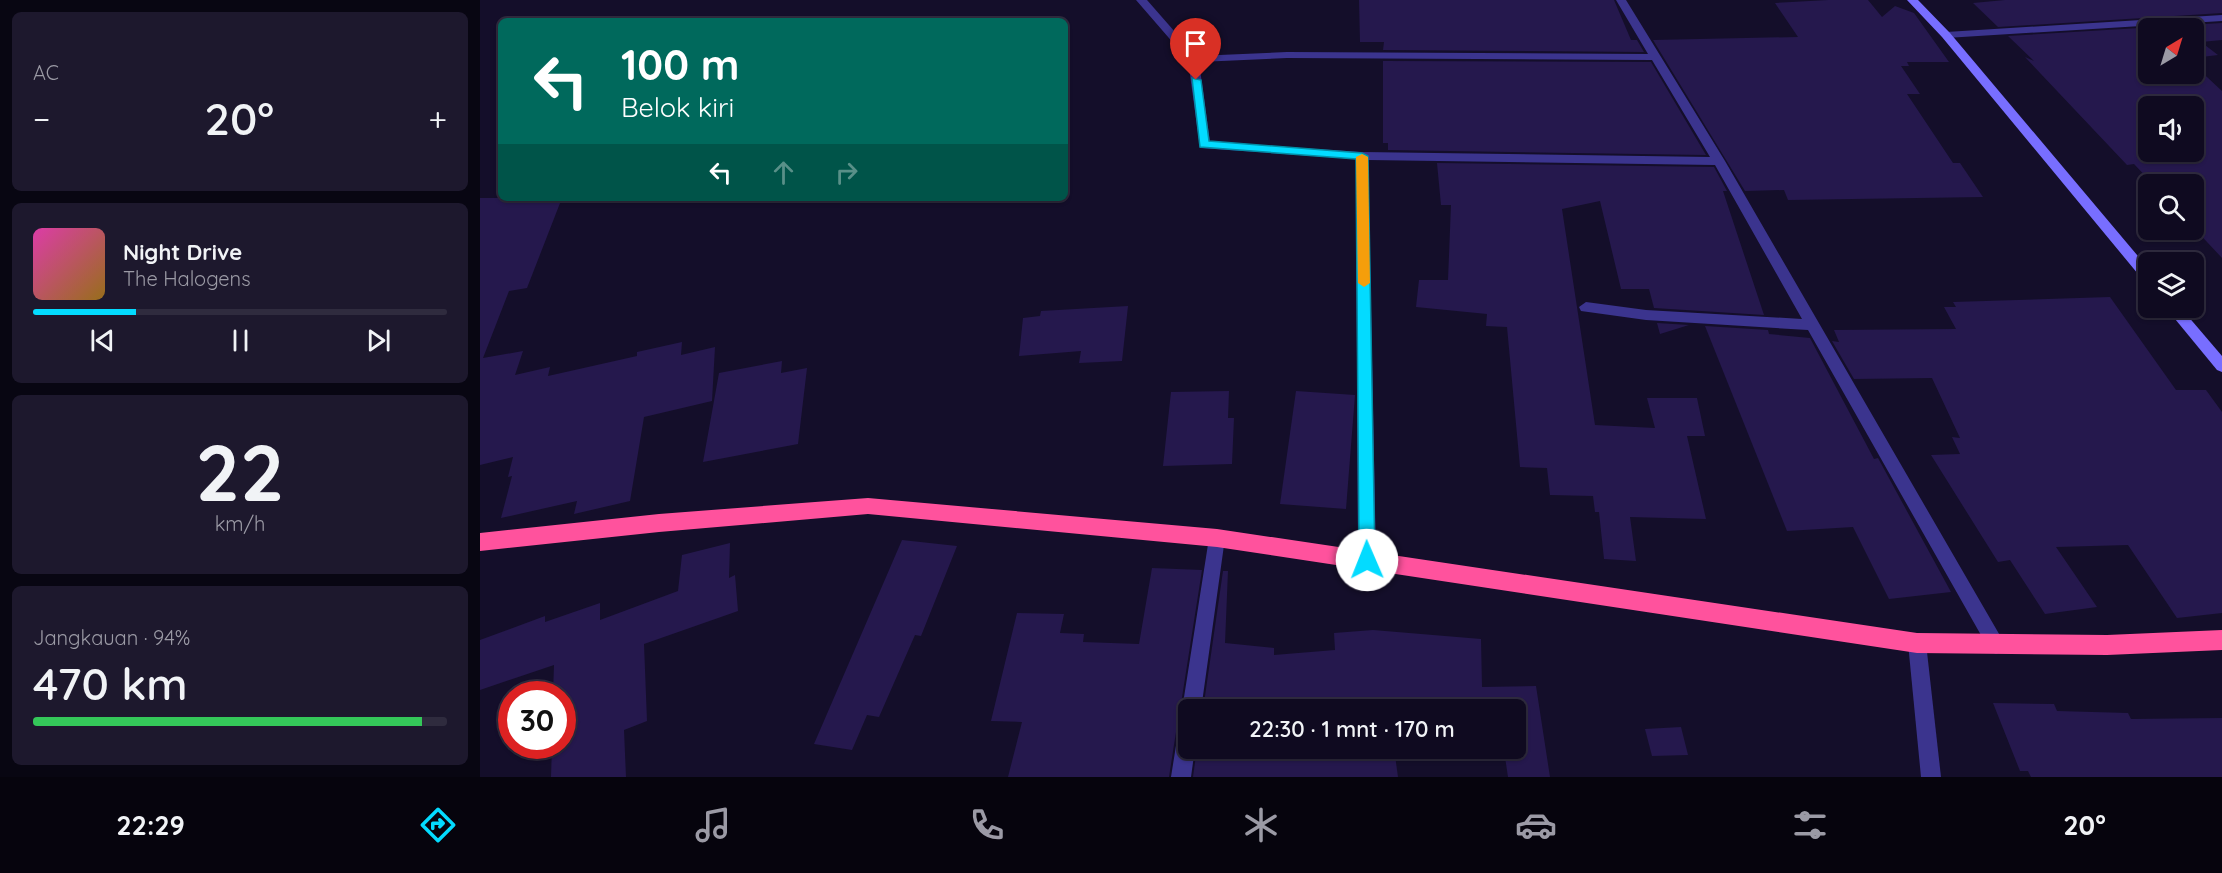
<!DOCTYPE html>
<html lang="id">
<head>
<meta charset="utf-8">
<style>
  body { margin:0; font-family:Quicksand,sans-serif; background:#1d182d; color:#f1f3f6; height:100vh; display:flex; flex-direction:column; font-size:22px; white-space:nowrap }
  * { box-sizing:border-box; margin:0 }
  p { font-size:20px; color:#9b9aa5 }
  .icon { flex:none; width:33px; height:33px; fill:none; stroke:currentColor; stroke-width:2; stroke-linecap:round; stroke-linejoin:round }
  .map { position:relative; flex:1; overflow:hidden }
  .drawer { display:flex; flex-direction:column; gap:12px; padding:12px; background:#080612; width:480px }
  .drawer>* { flex:none }
  .hud { position:absolute; left:18px; top:18px; width:570px; height:183px; border-radius:9px; box-shadow:0 2px 4px #0004,0 0 0 2px #2f2b3e; background:#00695c; color:#fff; overflow:hidden }
  .needle { width:39px; rotate:38deg }
  .fabs { position:absolute; left:1658px; top:18px; display:grid; gap:12px }
  .fabs a { display:grid; place-items:center; width:66px; height:66px; border-radius:9px; background:#0f0a20; box-shadow:0 2px 4px #0004,0 0 0 2px #2f2b3e; font-size:30px }
  .speed { position:absolute; left:18px; top:681px; display:flex; gap:12px; font-size:30px; font-weight:700; text-align:center }
  .speed>* { display:grid; place-content:center; width:78px; height:78px; border-radius:50%; background:#0f0a20; box-shadow:0 2px 4px #0004,0 0 0 2px #2f2b3e; line-height:1 }
  .speed .limit { border:9px solid #d22; background:#fff; color:#111 }
  .pin { position:absolute; display:grid; place-items:center; width:51px; height:51px; color:#fff; margin:-62px -26px; border-radius:50% 50% 50% 0; rotate:-45deg; box-shadow:0 0 6px #0007 }
  .pin .icon { rotate:45deg }
  .me { position:absolute; width:66px; margin:-33px; rotate:359deg; stroke-linejoin:round; filter:drop-shadow(0 0 4px #0008) }
  .turn { display:flex; align-items:center; gap:21px; height:126px; padding:0 24px; font-size:27px }
  .turn .icon { width:78px; height:78px; stroke-width:2.5 }
  .turn b { display:block; font-size:42px; line-height:51px }
  .lanes { display:flex; align-items:center; height:57px; padding:0 24px; background:#0003; justify-content:center; gap:30px; direction:ltr }
  .lanes .off { opacity:.35 }
  .big { font-size:45px; font-weight:600; line-height:1.1 }
  .drawer .card { flex:1; display:flex; flex-direction:column; justify-content:center; gap:9px; min-width:0; padding:0 21px; border-radius:9px; background:#1d182d }
  .drawer .dial { align-items:center; gap:0 }
  .dial b { font-size:78px; line-height:1 }
  .song { display:flex; align-items:center; gap:18px }
  .cover { width:72px; height:72px; border-radius:9px; background:linear-gradient(135deg,hsl(320 70% 55%),hsl(40 70% 35%)) }
  .played { height:6px; border-radius:3px; background:linear-gradient(90deg,#03dbff 25%,#2f2b3e 25%) }
  .keys { display:flex; justify-content:space-around; direction:ltr }
  .heat { display:flex; justify-content:space-between; align-items:center; font-size:33px; direction:ltr }
  .charge { height:9px; border-radius:4px; background:linear-gradient(90deg,#34c759 94%,#2f2b3e 0) }
  .trip { position:absolute; left:698px; top:699px; width:348px; height:60px; border-radius:9px; background:#0f0a20; box-shadow:0 2px 4px #0004,0 0 0 2px #2f2b3e; font-weight:600; line-height:60px; text-align:center }
  .tab-bar { display:flex; height:96px; justify-content:space-around; align-items:center; background:#06040d; color:#9b9aa5 }
  .tab-bar .icon { width:42px; height:42px }
  .tab-bar .active { color:#03dbff }
  .tab-bar b { font-size:27px; color:#f1f3f6 }
  main { display:flex; flex:1; min-height:0 }
  .map>svg:first-child { display:block }
  .building { fill:#25184d; fill-rule:evenodd }
  .lines { fill:none; stroke-linecap:round; stroke-linejoin:round }
  .street { fill:#3b348e; fill-rule:evenodd }
  .secondary { fill:#786eff; fill-rule:evenodd }
  .highway { fill:#ff529d; fill-rule:evenodd }
  .route { fill:#03dbff; stroke:#028ea6; stroke-width:1.5 }
  .slow { fill:#f59e0b }
</style>
</head>
<body>
<main>
<section class="drawer">
<div class="card"><p>AC</p>
<div class="heat"><a>−</a><b class="big">20°</b><a>+</a></div>
</div>
<div class="card">
<div class="song"><i class="cover"></i><div><b>Night Drive</b><p>The Halogens</p></div></div>
<div class="played"></div>
<div class="keys"><svg class="icon" aria-label="previous" viewBox="0 0 24 24"><path d="M18 5L8 12l10 7zM5 5v14"/></svg><svg class="icon" aria-label="pause" viewBox="0 0 24 24"><path d="M8 5v14M16 5v14"/></svg><svg class="icon" aria-label="next" viewBox="0 0 24 24"><path d="M6 5l10 7-10 7zM19 5v14"/></svg></div>
</div>
<div class="card dial"><b>22</b><p>km/h</p></div>
<div class="card"><p>Jangkauan · 94%</p><b class="big">470 km</b><div class="charge"></div></div>
</section>
<div class="map">
<svg width="1742" height="777" viewBox="0 0 1742 777">
  <rect width="100%" height="100%" fill="#140e2a"/>
  <g class="building">
    <polygon points="879,0 1134,0 1151,40 1157,40 1164,52 903,50 904,42 880,42"/>
    <polygon points="1348,0 1388,0 1402,17 1415,6 1434,13 1469,62 1427,62 1429,66 1421,66 1440,94 1427,94 1473,163 1480,163 1503,197 1308,200 1304,190 1265,191 1173,40 1318,37 1295,3"/>
    <polygon points="1525,0 1742,0 1742,13 1518,27 1493,3"/>
    <path d="M1742 23V40L1721 42 1738 55 1713 58V28H1668V74H1713V64L1742 91V258L1713 227V184H1673L1654 164 1647 165 1545 57 1554 61 1528 36ZM1668 106H1713V152H1668Z"/>
    <polygon points="903,61 1171,62 1226,155 908,150 908,143 903,143"/>
    <polygon points="957,163 1234,167 1247,191 1243,191 1284,315 1174,308 1169,289 1141,289 1120,201 1082,209 1115,425 1175,428 1167,398 1217,398 1225,436 1207,436 1226,519 1150,517 1156,561 1124,559 1119,512 1115,512 1113,496 1070,495 1067,468 1040,467 1027,327 1006,326 1007,314 936,307 939,280 968,280 971,205 961,205"/>
    <polygon points="0,198 82,198 47,288 29,291 3,358 43,351 35,375 70,367 68,376 157,356 157,352 202,342 201,355 235,347 232,401 164,417 150,501 94,514 97,501 21,518 32,476 28,477 33,457 0,465"/>
    <polygon points="1630,297 1696,390 1726,390 1742,412 1742,613 1697,618 1648,545 1576,547 1617,607 1565,614 1530,560 1518,562 1451,455 1480,454 1472,437 1480,438 1452,378 1374,379 1352,341 1359,342 1354,330 1476,329 1464,307 1476,307 1473,302"/>
    <polygon points="648,306 642,361 599,363 601,351 539,356 543,318 560,316 561,311"/>
    <polygon points="1177,323 1209,325 1180,334"/>
    <polygon points="1225,326 1288,330 1289,334 1330,338 1394,459 1398,458 1471,592 1409,599 1373,527 1307,531"/>
    <polygon points="302,361 301,373 327,368 318,444 223,462 239,373"/>
    <polygon points="749,391 748,418 754,418 752,464 683,466 691,392"/>
    <polygon points="816,391 875,395 866,509 800,504"/>
    <polygon points="422,540 477,546 441,636 435,635 399,717 387,715 372,750 334,744"/>
    <polygon points="250,543 249,578 255,575 258,611 164,644 167,721 144,730 146,777 71,777 72,746 82,746 82,694 73,694 74,665 0,690 0,640 65,616 65,622 120,603 120,620 198,591 202,555"/>
    <polygon points="672,568 722,570 700,710 702,718 708,721 700,724 696,732 689,777 528,777 542,722 511,721 537,613 584,614 580,633 604,634 603,642 659,644"/>
    <polygon points="743,571 748,571 745,643 794,648 794,655 855,650 854,633 893,630 1001,639 1002,687 1056,686 1070,777 1028,777 1025,757 931,748 1035,748 1035,710 723,710"/>
    <polygon points="1513,703 1574,704 1577,711 1648,713 1651,719 1742,718 1742,777 1551,777 1548,771 1540,771"/>
    <polygon points="1201,727 1208,755 1172,756 1165,729"/>
    <polygon points="717,748 914,748 918,777 713,777"/>
  </g>
  <g class="lines">
    <g class="street">
      <path d="M656 0H667L716 56 807 52 1168 54 1136 0H1146L1245 161 1522 639 1525 645 1522 651 1516 654 1510 651 1328 330 1166 320 1101 311 1099 307 1106 302 1166 310 1322 319 1235 165 888 160 896 559 893 564 887 567 881 564 878 559 876 159 720 148 708 60ZM807 58 1172 60 1230 157 882 152 730 142 719 62Z"/>
      <polygon points="1742,15 1742,21 1466,38 1461,35 1466,32"/>
      <polygon points="737,531 743,533 745,538 721,710 708,710 708,718 704,717 702,710 729,538 731,533"/>
      <polygon points="1437,634 1443,637 1446,643 1461,777 1441,777 1428,643 1431,637"/>
      <polygon points="708,723 708,748 715,748 711,777 691,777 698,733 701,726"/>
    </g>
    <g class="secondary">
      <polygon points="1427,0 1438,0 1470,33 1668,268 1668,282 1663,280 1462,37"/>
      <polygon points="1686,308 1701,308 1742,356 1742,372 1737,370"/>
    </g>
    <polygon class="highway" points="388,498 737,529 1437,633 1627,635 1742,630 1742,650 1627,655 1437,653 737,547 388,514 179,532 0,551 0,533 179,514"/>
  </g>
  <polygon class="route" points="712,78 721,80 729,141 882,153 888,156 895,560 893,564 887,566 882,564 879,560 876,159 720,147"/>
  <polygon class="slow" points="882,154 888,157 890,283 884,287 878,283 876,157"/>
</svg>
<div class="fabs">
<a><svg class="needle" viewBox="-14 -14 28 28"><path d="M0-13l5 13h-10z" fill="#e53935"/><path d="M0 13l5-13h-10z" fill="#9b9aa5"/></svg></a>
<a><svg class="icon" aria-label="sound" viewBox="0 0 24 24"><path d="M4 9h4l5-4v14l-5-4H4zM17 9q2 3 0 6"/></svg></a>
<a><svg class="icon" aria-label="search" viewBox="0 0 24 24"><circle cx="10" cy="10" r="6"/><path d="M15 15l6 6"/></svg></a>
<a><svg class="icon" aria-label="layers" viewBox="0 0 24 24"><path d="M12 4l9 5-9 5-9-5zM3 14l9 5 9-5"/></svg></a>
</div>
<div class="speed"><div class="limit">30</div></div>
<div class="pin" style="left:716px;top:80px;background:#d93025"><svg class="icon" aria-label="arrive" viewBox="0 0 24 24"><path d="M6 21V4h12l-3 4 3 4H6"/></svg></div>
<svg class="me" style="left:887px;top:560px" viewBox="-20 -20 40 40"><circle r="19" fill="#fff"/><path d="M0-13L10 11 0 6-10 11z" fill="#03dbff"/></svg>
<div class="trip">22:30 · 1 mnt · 170 m</div>
<div class="hud">
<div class="turn"><svg class="icon" aria-label="left" viewBox="0 0 24 24"><path d="M17 20v-9H6M10 6l-5 5 5 5"/></svg><div><b>100 m</b>Belok kiri</div></div>
<div class="lanes"><svg class="icon" aria-label="left" viewBox="0 0 24 24"><path d="M17 20v-9H6M10 6l-5 5 5 5"/></svg><svg class="icon off" aria-label="ahead" viewBox="0 0 24 24"><path d="M12 20V5M6 11l6-6 6 6"/></svg><svg class="icon off" aria-label="right" viewBox="0 0 24 24"><path d="M7 20v-9h11M14 6l5 5-5 5"/></svg></div>
</div>
</div>
</main>
<nav class="tab-bar">
<b>22:29</b>
<svg class="icon active" aria-label="directions" viewBox="0 0 24 24"><path d="M12 3l9 9-9 9-9-9zM9 14v-3h6M13 9l2 2-2 2"/></svg>
<svg class="icon" aria-label="music" viewBox="0 0 24 24"><path d="M9 18V5l10-2v13"/><circle cx="6" cy="18" r="3"/><circle cx="16" cy="16" r="3"/></svg>
<svg class="icon" aria-label="phone" viewBox="0 0 24 24"><path d="M5 4h4l2 5-3 2q2 4 5 5l2-3 5 2v4C11 20 4 13 5 4z"/></svg>
<svg class="icon" aria-label="climate" viewBox="0 0 24 24"><path d="M12 3v18M4 7l16 10M4 17L20 7"/></svg>
<svg class="icon" aria-label="car" viewBox="0 0 24 24"><path d="M5 17H2v-5l4-1 3-4h7l3 4 3 1v5h-3M9 17h6M6 11h13"/><circle cx="7" cy="17" r="2"/><circle cx="17" cy="17" r="2"/></svg>
<svg class="icon" aria-label="filters" viewBox="0 0 24 24"><path d="M4 7h16M4 17h16"/><circle cx="9" cy="7" r="2"/><circle cx="15" cy="17" r="2"/></svg>
<b>20°</b>
</nav>
</body>
</html>
